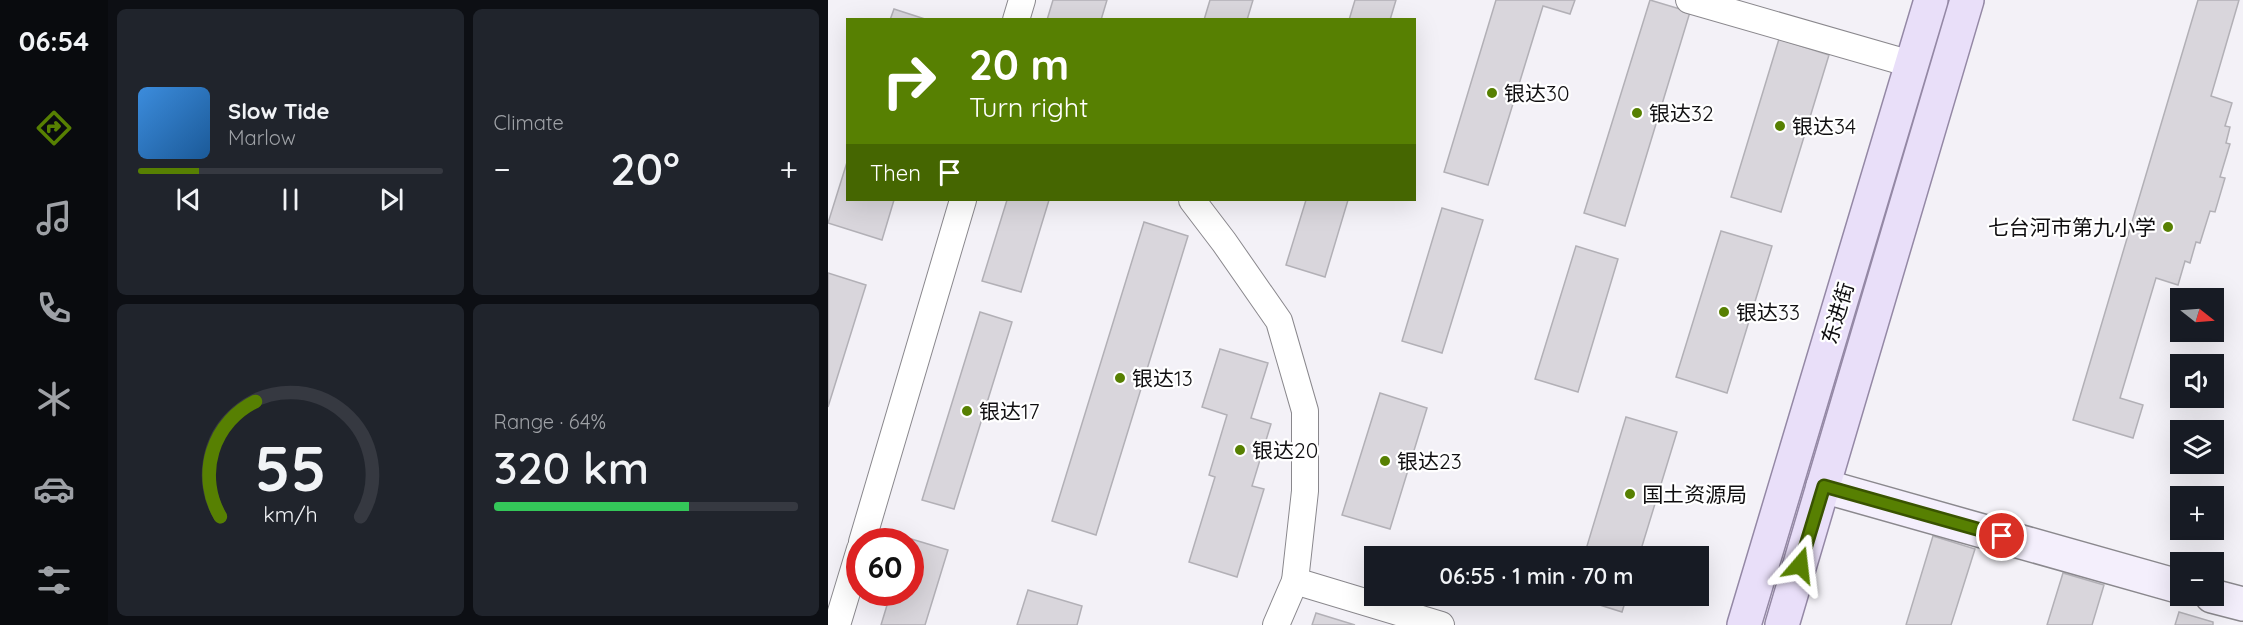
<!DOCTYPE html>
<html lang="en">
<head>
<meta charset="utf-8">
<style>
  body { margin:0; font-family:Quicksand,"Noto Sans SC",sans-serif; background:#20242c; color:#f1f3f6; height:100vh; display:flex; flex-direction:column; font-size:22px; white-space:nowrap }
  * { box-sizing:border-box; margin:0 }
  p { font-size:20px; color:#9ea1a6 }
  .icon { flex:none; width:33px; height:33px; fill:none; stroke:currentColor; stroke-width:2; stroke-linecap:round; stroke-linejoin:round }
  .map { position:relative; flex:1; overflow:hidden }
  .sheet { display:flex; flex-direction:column; gap:9px; padding:9px; background:#0d0f14; width:720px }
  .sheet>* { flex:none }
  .guide { position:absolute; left:18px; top:18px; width:570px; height:183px; border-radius:0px; box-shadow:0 6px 24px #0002; background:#578002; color:#fff; overflow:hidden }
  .needle { width:39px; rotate:107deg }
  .buttons { position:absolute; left:1342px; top:288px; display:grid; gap:12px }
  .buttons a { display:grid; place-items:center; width:54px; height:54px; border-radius:0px; background:#171b24; box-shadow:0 6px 24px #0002; font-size:30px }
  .speed { position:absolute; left:18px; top:528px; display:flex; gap:12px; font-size:30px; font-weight:700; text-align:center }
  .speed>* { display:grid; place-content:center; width:78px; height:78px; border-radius:50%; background:#171b24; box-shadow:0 6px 24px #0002; line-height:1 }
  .speed .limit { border:9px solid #d22; background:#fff; color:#111 }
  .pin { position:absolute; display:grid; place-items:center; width:51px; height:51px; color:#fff; margin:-26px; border:3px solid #fff; border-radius:50%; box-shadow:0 2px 6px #0007 }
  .me { position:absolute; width:66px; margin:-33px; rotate:17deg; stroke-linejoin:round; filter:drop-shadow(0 0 4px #0008) }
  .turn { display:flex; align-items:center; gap:21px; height:126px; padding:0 24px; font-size:27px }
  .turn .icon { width:78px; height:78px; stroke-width:2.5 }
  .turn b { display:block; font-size:42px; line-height:51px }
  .then { display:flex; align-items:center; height:57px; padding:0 24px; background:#0003; gap:12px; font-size:22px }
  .big { font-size:45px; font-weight:600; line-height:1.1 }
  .sheet .card { flex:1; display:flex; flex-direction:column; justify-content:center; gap:9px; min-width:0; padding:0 21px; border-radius:9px; background:#20242c }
  .sheet .dial { align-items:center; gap:0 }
  .dial svg { height:156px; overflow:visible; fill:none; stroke:#363941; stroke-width:7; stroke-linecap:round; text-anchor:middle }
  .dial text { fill:#f1f3f6; stroke:none }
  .song { display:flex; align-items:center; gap:18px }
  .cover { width:72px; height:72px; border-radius:9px; background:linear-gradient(135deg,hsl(210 70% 55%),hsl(210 70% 35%)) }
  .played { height:6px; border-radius:3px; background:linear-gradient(90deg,#578002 20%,#363941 20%) }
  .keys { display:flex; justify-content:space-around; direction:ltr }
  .heat { display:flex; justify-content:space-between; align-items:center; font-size:33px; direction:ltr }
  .charge { height:9px; border-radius:4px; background:linear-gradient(90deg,#34c759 64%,#363941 0) }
  .sheet .tiles { flex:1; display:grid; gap:9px; grid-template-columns:repeat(2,1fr) }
  .trip { position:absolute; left:536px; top:546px; width:345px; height:60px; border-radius:0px; background:#171b24; box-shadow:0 6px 24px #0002; font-weight:600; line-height:60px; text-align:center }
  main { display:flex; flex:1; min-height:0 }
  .dock { display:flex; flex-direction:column; width:108px; justify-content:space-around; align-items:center; background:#090b0e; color:#9ea1a6 }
  .dock .icon { width:42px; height:42px }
  .dock .current { color:#578002 }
  .dock b { font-size:27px; color:#f1f3f6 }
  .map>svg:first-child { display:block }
  .building { fill:#d9d6dc; stroke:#b2b0b6; stroke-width:1.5 }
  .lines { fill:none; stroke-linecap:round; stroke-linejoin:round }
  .street-casing { stroke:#8a888d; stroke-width:28 }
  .secondary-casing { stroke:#8a888d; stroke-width:36 }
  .primary-casing { stroke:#9488a5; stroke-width:36 }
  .street { stroke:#fff; stroke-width:26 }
  .secondary { stroke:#f4effc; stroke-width:33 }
  .primary { stroke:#e9dff9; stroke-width:33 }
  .route-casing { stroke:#395301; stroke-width:15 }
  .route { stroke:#578002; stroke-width:10 }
  .poi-dot { fill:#578002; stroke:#fff; stroke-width:2 }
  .labels { text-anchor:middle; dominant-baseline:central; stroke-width:4.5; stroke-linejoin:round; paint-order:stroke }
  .poi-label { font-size:21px; fill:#0f0e10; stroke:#fff; text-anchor:start }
  .street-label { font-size:21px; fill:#0f0e10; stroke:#fff }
</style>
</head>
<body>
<main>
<nav class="dock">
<b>06:54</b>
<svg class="icon current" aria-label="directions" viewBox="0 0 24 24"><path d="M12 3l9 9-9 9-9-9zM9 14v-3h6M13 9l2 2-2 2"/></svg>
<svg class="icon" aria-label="music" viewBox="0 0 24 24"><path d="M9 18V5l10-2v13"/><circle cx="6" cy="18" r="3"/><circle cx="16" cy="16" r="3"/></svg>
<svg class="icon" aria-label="phone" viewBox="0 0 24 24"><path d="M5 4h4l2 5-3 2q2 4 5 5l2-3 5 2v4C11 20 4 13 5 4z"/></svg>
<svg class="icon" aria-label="climate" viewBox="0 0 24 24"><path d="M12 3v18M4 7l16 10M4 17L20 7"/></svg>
<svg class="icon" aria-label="car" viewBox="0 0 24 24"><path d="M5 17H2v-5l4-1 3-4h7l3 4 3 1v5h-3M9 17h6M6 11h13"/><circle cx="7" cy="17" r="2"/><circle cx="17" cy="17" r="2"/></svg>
<svg class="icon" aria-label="filters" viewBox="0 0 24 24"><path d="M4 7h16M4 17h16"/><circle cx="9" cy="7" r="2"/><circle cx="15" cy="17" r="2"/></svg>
</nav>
<section class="sheet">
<div class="tiles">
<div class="card">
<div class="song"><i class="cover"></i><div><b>Slow Tide</b><p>Marlow</p></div></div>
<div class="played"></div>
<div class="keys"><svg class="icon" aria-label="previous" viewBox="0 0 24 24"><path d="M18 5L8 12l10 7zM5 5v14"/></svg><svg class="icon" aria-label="pause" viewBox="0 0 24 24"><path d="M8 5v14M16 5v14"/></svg><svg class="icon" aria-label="next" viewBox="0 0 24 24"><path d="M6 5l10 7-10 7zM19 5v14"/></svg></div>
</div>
<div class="card"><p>Climate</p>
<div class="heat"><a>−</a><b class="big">20°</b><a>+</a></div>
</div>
<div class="card dial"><svg viewBox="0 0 100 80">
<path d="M14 69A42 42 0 1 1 86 69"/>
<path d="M14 69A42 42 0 0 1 32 10" stroke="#578002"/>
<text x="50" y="56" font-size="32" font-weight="700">55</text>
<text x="50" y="72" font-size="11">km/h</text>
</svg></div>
<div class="card"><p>Range · 64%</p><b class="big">320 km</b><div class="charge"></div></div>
</div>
</section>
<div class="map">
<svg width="1415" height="625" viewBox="0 0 1415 625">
  <rect width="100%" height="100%" fill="#f3f1f7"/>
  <g class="building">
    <polygon points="225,0 279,0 273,20 219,20"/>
    <polygon points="382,0 425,0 419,20 376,20"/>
    <polygon points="527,0 568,0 562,20 521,20"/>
    <polygon points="668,0 747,0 742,14 715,6 660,185 616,172"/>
    <polygon points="822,0 862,12 797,226 756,213"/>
    <polygon points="1370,0 1411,0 1383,96 1404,103 1397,126 1402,127 1398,143 1402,144 1392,177 1397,178 1387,212 1382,211 1372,243 1368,242 1362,263 1357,261 1350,285 1328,278 1292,398 1315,405 1305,438 1245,420"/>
    <polygon points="66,9 100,20 62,20"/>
    <polygon points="951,39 1001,55 953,212 903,197"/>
    <polygon points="20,159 20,200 66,200 54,240 0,223"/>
    <polygon points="179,200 221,200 193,292 154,281"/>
    <polygon points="478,200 520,200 497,277 458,265"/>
    <polygon points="614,208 655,220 614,353 574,341"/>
    <polygon points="316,222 360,236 268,535 224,521"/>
    <polygon points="893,231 944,246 899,393 848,377"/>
    <polygon points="748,246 790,259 750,392 707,379"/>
    <polygon points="0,273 38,285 0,407"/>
    <polygon points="152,312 184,322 126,509 94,500"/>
    <polygon points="392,349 440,363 423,418 443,424 424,486 436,489 409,577 361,562 387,477 381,475 399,415 374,407"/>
    <polygon points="552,393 599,408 562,529 514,515"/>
    <polygon points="798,417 849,432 811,556 756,556"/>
    <polygon points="1105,536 1147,549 1123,625 1078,625"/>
    <polygon points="80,538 120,550 97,625 53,625 63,592 82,592 82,542 78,542"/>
    <polygon points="1235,573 1276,585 1264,625 1219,625"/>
    <polygon points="200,590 254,606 249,625 189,625"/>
    <polygon points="743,596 799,596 794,612"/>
    <polygon points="1351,612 1385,622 1385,625 1347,625"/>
    <polygon points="488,613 527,625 484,625"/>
  </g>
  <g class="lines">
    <g class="street-casing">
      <g id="street">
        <polyline points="861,0 1083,64"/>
        <polyline points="188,20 194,0"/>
        <polyline points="364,200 396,242 451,321 477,411 477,491 467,581 613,625"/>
        <polyline points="34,542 135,200"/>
        <polyline points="9,625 32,549"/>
        <polyline points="448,625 467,581"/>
      </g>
    </g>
    <g class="secondary-casing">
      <g id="secondary">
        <polyline points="995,486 1353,587"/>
        <polyline points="1384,596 1415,604"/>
      </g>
    </g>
    <g class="primary-casing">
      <g id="primary">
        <polyline points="916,625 1103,0"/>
        <polyline points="954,625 1139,0"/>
      </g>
    </g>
    <use href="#street" class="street"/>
    <use href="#secondary" class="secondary"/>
    <use href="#primary" class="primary"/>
  </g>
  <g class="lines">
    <g class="route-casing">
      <polyline id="route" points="972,565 996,486 1174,536"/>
    </g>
    <use href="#route" class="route"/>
  </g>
  <g class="poi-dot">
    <circle cx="664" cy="93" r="6"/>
    <circle cx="809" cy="113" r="6"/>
    <circle cx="952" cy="126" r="6"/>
    <circle cx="1340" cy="227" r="6"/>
    <circle cx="896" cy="312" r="6"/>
    <circle cx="292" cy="378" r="6"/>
    <circle cx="139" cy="411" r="6"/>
    <circle cx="412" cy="450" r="6"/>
    <circle cx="557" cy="461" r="6"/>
    <circle cx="802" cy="494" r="6"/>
  </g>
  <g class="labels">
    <g class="poi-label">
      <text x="676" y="93">银达30</text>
      <text x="821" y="113">银达32</text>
      <text x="964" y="126">银达34</text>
      <text x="1328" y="227" text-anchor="end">七台河市第九小学</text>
      <text x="908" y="312">银达33</text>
      <text x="304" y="378">银达13</text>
      <text x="151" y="411">银达17</text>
      <text x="424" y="450">银达20</text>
      <text x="569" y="461">银达23</text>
      <text x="814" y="494">国土资源局</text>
    </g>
    <g class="street-label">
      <text transform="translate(1009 313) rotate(-73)">东进街</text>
    </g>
  </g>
</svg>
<div class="buttons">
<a><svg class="needle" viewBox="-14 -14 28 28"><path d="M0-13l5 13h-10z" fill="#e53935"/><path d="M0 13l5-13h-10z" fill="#9ea1a6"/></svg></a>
<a><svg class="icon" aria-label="sound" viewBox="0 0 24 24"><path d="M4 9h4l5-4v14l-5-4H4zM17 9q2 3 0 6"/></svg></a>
<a><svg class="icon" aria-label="layers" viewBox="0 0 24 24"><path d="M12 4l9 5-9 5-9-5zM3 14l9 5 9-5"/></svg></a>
<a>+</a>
<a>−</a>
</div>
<div class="speed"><div class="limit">60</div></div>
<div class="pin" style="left:1174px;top:536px;background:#d93025"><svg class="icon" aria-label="arrive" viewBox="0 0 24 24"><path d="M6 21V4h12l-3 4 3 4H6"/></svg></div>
<svg class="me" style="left:972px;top:565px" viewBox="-20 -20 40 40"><path d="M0-17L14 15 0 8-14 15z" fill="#578002" stroke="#fff" stroke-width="4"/></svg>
<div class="trip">06:55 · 1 min · 70 m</div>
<div class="guide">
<div class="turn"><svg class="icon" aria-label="right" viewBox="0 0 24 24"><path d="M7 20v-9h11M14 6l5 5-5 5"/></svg><div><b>20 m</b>Turn right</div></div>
<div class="then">Then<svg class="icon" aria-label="arrive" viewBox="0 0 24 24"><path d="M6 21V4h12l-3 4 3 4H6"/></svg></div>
</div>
</div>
</main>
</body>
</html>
